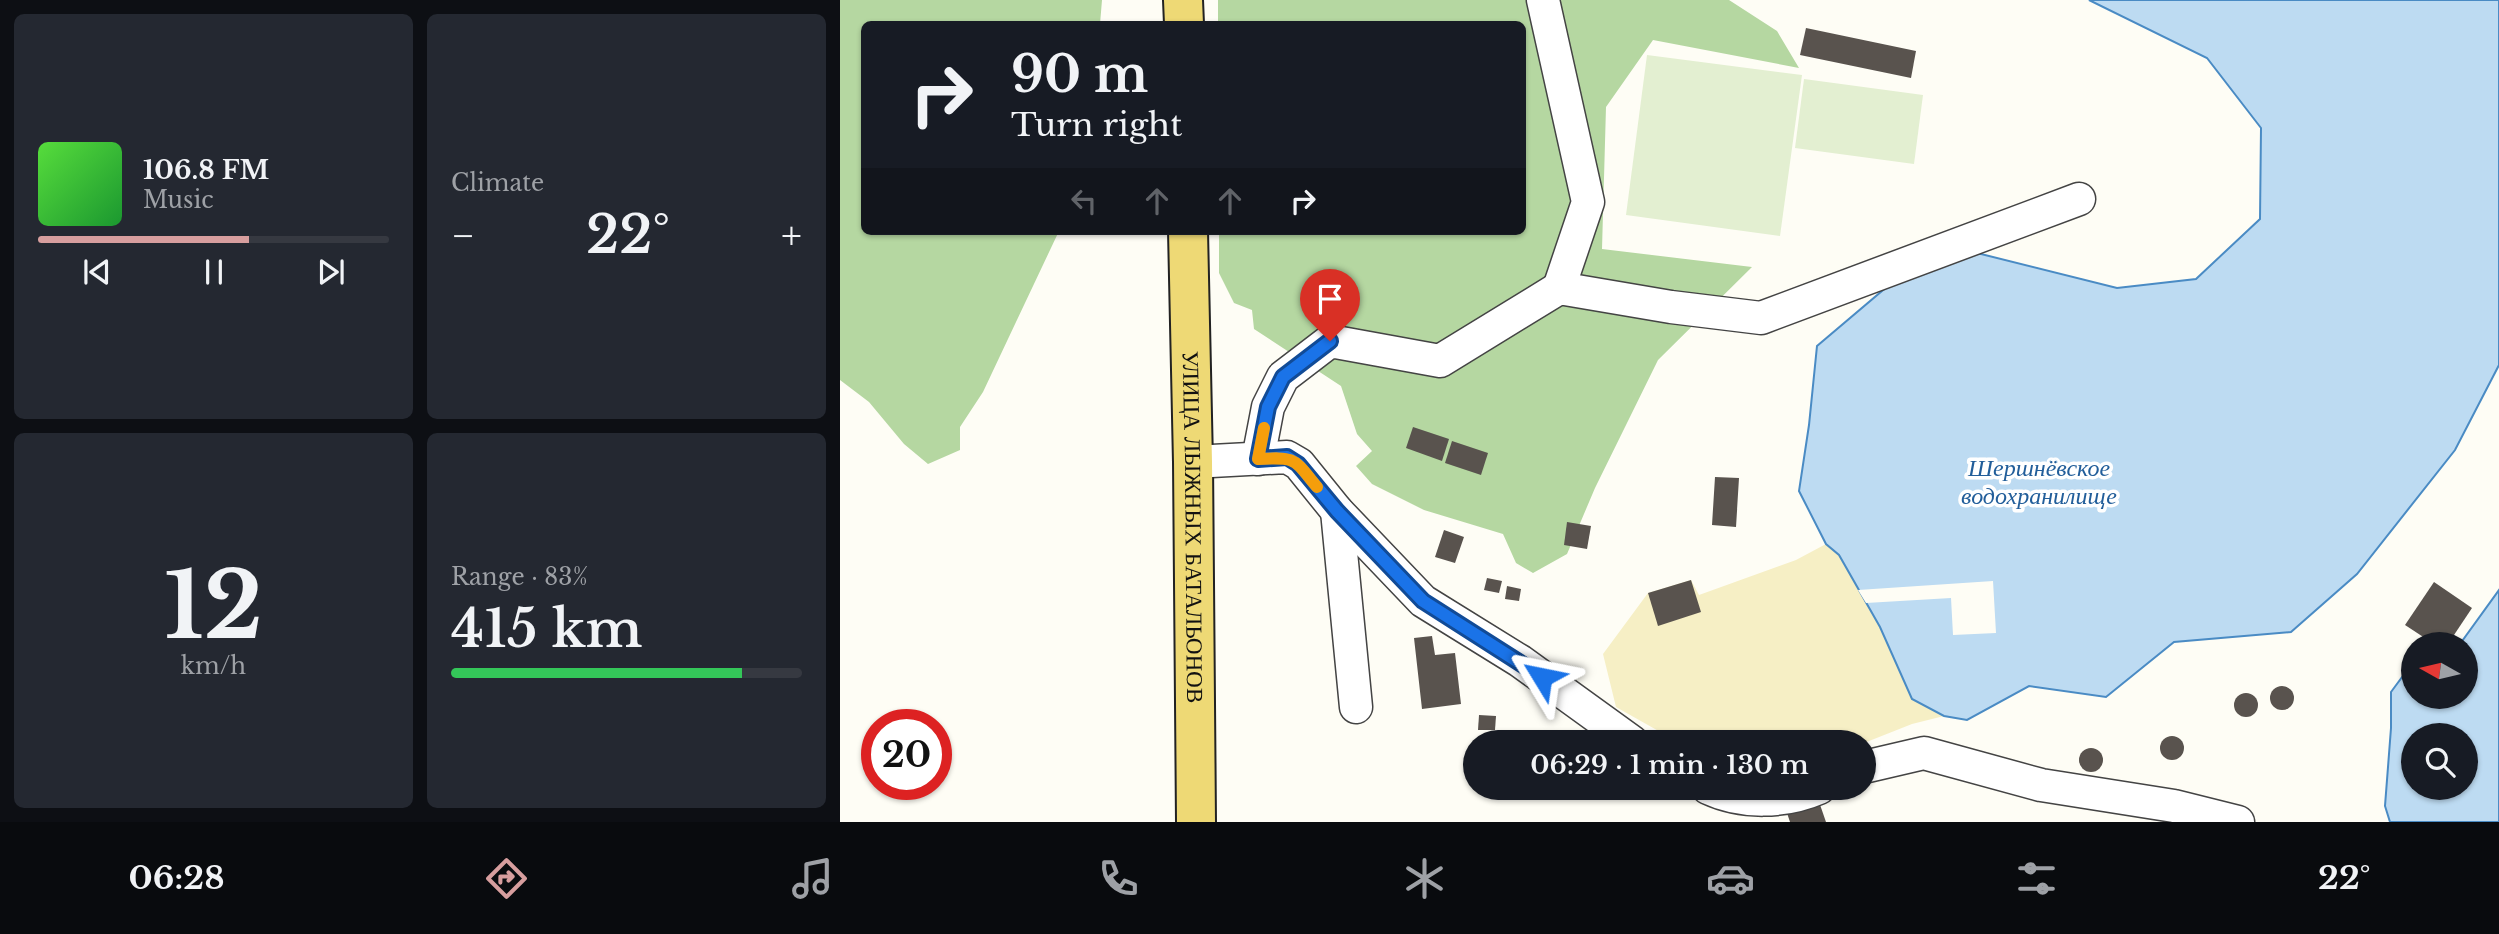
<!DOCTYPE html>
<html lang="en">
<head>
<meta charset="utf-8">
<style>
  body { margin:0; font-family:"Libre Baskerville",serif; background:#242831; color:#f1f3f6; height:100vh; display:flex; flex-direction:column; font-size:26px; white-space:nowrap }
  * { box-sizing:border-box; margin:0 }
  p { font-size:23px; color:#9ea1a6 }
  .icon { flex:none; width:38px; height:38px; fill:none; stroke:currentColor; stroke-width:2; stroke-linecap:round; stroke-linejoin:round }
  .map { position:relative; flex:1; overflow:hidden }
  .side { display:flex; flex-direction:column; gap:14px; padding:14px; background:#0d0f14; width:840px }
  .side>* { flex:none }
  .hud { position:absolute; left:21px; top:21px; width:665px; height:214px; border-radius:10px; box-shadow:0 2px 5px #0004; background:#171b24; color:#f1f3f6; overflow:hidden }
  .needle { width:46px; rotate:278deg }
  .fabs { position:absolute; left:1561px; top:632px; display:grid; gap:14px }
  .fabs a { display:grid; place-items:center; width:77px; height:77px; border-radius:50%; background:#171b24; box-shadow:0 2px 5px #0004; font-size:35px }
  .speed { position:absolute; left:21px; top:709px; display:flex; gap:14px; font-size:35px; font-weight:700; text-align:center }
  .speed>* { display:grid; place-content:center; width:91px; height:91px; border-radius:50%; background:#171b24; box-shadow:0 2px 5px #0004; line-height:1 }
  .speed .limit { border:10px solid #d22; background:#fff; color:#111 }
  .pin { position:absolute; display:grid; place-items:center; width:60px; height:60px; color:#fff; margin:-72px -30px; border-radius:50% 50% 50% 0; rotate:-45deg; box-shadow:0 0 7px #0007 }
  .pin .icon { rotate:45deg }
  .me { position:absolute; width:77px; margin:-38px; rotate:305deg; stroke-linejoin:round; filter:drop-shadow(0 0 5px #0008) }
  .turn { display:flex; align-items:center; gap:24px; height:147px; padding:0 35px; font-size:32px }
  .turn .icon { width:91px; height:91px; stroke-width:2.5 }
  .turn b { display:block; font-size:49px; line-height:60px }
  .lanes { display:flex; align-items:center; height:66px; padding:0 35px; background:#0003; justify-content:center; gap:35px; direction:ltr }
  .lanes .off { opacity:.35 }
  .big { font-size:52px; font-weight:600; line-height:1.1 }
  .side .tile { flex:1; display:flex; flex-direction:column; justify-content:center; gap:10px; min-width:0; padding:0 24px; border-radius:10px; background:#242831 }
  .side .dial { align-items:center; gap:0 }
  .dial b { font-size:91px; line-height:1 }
  .song { display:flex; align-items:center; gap:21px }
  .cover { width:84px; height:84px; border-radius:10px; background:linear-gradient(135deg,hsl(110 70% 55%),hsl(130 70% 35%)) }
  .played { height:7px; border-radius:4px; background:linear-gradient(90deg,#d79e9e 60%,#363941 60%) }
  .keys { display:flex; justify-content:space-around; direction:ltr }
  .heat { display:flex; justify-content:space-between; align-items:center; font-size:38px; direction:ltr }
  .charge { height:10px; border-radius:5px; background:linear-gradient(90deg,#34c759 83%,#363941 0) }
  .side .tiles { flex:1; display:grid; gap:14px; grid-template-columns:repeat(2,1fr) }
  .trip { position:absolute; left:623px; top:730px; width:413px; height:70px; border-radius:35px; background:#171b24; box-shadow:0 2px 5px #0004; font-weight:600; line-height:70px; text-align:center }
  .dock { display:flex; height:112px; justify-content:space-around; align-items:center; background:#090b0e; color:#9ea1a6 }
  .dock .icon { width:49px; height:49px }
  .dock .active { color:#d79e9e }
  .dock b { font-size:32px; color:#f1f3f6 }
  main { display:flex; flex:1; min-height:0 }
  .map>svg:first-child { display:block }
  .forest { fill:#b5d7a1 }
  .sand { fill:#f6efc5 }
  .pitch { fill:#e3efd1 }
  .water { fill:#bddbf2; stroke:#4a8bc4; stroke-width:2; fill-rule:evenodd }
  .pier { fill:#fefdf5 }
  .building { fill:#59534e }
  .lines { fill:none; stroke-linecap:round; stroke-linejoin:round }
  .minor-casing { stroke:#444; stroke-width:35 }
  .major-casing { stroke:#222; stroke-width:42 }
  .minor { stroke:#fff; stroke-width:32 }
  .major { stroke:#eed975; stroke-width:38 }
  .route-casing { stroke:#114b97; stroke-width:18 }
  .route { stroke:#1a73e8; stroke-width:12 }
  .slow { stroke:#f59e0b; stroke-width:12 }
  .labels { text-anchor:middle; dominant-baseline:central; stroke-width:7; stroke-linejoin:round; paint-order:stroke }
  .street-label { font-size:23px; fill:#111; stroke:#fff }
  .water-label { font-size:24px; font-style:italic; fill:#225e9a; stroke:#fff }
</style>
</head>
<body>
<main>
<section class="side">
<div class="tiles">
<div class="tile">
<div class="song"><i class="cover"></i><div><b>106.8 FM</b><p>Music</p></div></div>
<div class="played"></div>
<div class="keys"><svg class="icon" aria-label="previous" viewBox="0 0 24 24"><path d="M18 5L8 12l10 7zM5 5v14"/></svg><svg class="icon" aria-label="pause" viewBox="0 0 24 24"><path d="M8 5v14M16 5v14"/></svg><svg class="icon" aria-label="next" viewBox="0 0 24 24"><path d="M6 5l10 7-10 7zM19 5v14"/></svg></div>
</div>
<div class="tile"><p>Climate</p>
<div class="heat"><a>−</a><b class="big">22°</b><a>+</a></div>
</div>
<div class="tile dial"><b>12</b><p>km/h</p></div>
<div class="tile"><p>Range · 83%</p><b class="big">415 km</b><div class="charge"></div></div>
</div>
</section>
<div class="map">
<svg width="1659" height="822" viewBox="0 0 1659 822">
  <rect width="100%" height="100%" fill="#fefdf5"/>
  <g class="forest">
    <polygon points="0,0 262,0 260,24 24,24 24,231 219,231 143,392 120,427 120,450 88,464 64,444 29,402 0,380"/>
    <polygon points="378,0 889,0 937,31 959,68 813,40 766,107 762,249 912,267 818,360 755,488 727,554 693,573 676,563 663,534 584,510 532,484 516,466 532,451 517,434 501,386 414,329 412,310 394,303 379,273 379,231 682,231 682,24 378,24"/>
  </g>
  <polygon class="sand" points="986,544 999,555 1040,627 1072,699 1104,716 1072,724 1024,743 838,742 776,707 763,654 808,593 851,580 859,595 956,560"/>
  <g class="pitch">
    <polygon points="807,55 962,75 940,236 786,215"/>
    <polygon points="964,79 1083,95 1074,164 955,148"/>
  </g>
  <g class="water">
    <polygon points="1249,0 1659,0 1659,365 1615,450 1517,574 1451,632 1334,642 1266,697 1189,686 1127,720 1104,716 1072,699 1040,627 999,555 986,544 959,491 969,425 977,346 1055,280 1137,253 1277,288 1356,279 1420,219 1421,128 1367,58"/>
    <path d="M1659 590V822H1550L1545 806 1551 728V692L1571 665H1573V696H1626V644H1620ZM1573 735H1626V788H1573Z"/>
  </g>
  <polygon class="pier" points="1153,581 1156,633 1113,635 1111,598 1026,603 1018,590"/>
  <g class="building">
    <polygon points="966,28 1076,51 1071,78 960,55"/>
    <polygon points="573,427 609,439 602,461 566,448"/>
    <polygon points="612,441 648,453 641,475 605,463"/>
    <polygon points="875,477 899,478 896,527 872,525"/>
    <polygon points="727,522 751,526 747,549 724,545"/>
    <polygon points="604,530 624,537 615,563 595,557"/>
    <polygon points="647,578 662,581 659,593 644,590"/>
    <polygon points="851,580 861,612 818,626 808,593"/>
    <polygon points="1594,582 1632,608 1608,644 1594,644 1565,625"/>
    <polygon points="667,586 681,589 679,601 665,599"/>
    <polygon points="592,636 595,655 615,653 621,704 582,709 574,638"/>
    <circle cx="1442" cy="698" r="12"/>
    <circle cx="1406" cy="705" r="12"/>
    <polygon points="639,715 656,716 655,730 638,730"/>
    <circle cx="1332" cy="748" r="12"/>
    <circle cx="1251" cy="760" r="12"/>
    <polygon points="977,796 986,822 950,822 945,807"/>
  </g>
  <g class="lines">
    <g class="minor-casing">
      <g id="minor">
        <polyline points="703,0 748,202 719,288"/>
        <polyline points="418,459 428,407 443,377 490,341 600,361 719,288 831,307 921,318 1239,199"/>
        <polyline points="353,462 447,457 459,464 497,511 583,601 680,661 792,742"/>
        <polyline points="497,511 516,707"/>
        <polyline points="1024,767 1084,753 1201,785 1334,806 1398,822"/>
        <path d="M868 788C902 804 944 803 979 788"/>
      </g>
    </g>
    <g class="major-casing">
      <g id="major">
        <polyline points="343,0 344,24"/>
        <path id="s1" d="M348 231 353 462 356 822"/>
      </g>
    </g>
    <use href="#minor" class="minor"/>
    <use href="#major" class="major"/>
  </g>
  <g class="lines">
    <g class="route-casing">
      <polyline id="route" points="490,341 443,377 428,407 418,459 447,457 458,464 497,511 583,601 702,677"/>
    </g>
    <use href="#route" class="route"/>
    <path class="slow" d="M424 428 418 459C457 457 453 458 477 487"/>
  </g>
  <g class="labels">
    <g class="street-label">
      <text stroke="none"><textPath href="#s1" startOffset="296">УЛИЦА ЛЫЖНЫХ БАТАЛЬОНОВ</textPath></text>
    </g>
    <g class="water-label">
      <text x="1199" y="467">Шершнёвское<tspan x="1199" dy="28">водохранилище</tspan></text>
    </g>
  </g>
</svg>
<div class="fabs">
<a><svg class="needle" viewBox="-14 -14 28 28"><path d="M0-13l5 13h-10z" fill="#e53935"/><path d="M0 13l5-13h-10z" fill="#9ea1a6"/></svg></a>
<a><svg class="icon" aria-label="search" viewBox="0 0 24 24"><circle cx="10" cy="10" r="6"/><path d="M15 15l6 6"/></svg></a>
</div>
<div class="speed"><div class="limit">20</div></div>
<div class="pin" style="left:490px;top:341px;background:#d93025"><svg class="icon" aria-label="arrive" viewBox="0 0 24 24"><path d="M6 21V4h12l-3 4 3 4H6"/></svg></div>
<svg class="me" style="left:702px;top:677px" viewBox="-20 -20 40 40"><path d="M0-17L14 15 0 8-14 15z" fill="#1a73e8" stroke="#fff" stroke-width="4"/></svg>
<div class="trip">06:29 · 1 min · 130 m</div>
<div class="hud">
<div class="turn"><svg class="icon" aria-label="right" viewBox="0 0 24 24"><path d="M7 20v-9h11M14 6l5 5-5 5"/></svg><div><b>90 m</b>Turn right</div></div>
<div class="lanes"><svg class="icon off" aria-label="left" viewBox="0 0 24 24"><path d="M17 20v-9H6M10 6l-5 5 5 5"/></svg><svg class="icon off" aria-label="ahead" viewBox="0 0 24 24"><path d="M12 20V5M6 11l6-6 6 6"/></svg><svg class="icon off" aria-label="ahead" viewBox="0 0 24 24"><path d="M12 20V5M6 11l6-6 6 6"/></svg><svg class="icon" aria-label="right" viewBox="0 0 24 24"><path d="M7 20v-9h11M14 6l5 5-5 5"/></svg></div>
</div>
</div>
</main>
<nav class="dock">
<b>06:28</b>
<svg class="icon active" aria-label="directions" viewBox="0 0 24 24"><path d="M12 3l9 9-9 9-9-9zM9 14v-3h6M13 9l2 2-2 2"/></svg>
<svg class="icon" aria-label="music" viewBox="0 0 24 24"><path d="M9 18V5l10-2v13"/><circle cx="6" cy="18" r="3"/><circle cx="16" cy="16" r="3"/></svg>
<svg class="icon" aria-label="phone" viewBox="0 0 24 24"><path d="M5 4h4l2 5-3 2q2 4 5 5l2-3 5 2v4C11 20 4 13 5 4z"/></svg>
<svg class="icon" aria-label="climate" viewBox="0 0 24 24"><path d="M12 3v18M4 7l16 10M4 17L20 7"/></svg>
<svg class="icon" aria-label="car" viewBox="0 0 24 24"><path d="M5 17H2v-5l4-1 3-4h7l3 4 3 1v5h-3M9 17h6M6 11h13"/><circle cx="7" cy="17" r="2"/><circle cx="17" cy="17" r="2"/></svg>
<svg class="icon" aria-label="filters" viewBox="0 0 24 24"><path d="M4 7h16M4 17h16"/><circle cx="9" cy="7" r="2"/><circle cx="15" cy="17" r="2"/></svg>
<b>22°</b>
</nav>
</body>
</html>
